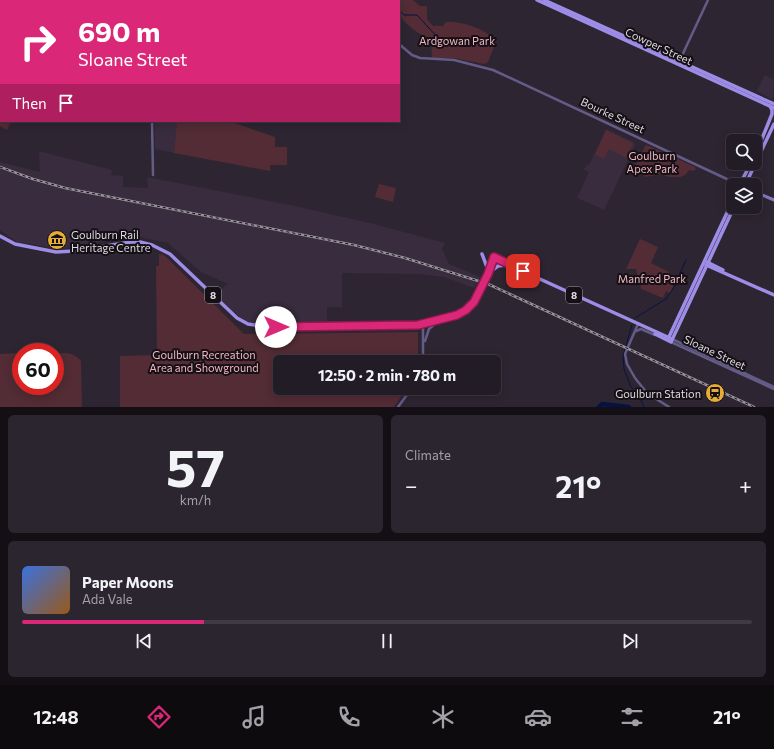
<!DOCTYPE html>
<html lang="en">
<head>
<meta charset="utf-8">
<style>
  body { margin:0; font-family:Commissioner,sans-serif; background:#2a252e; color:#f1f3f6; height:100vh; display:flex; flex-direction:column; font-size:15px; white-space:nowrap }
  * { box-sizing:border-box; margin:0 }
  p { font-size:13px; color:#a2a1a7 }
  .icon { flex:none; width:22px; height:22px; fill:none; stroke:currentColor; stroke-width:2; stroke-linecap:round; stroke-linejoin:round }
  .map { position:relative; height:407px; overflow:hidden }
  .details { display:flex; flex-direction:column; gap:8px; padding:8px; background:#130f15; flex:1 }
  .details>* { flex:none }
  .guide { position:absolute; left:0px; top:0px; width:400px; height:122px; box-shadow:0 2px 10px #0003,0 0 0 1px #3f3a43; background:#db2777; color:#fff; overflow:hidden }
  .tools { position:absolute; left:726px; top:134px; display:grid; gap:8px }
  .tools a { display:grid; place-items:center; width:36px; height:36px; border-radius:6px; background:#221c26; box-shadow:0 2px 10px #0003,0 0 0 1px #3f3a43; font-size:20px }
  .speed { position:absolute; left:12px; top:343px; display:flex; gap:8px; font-size:20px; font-weight:700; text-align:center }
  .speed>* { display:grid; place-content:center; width:52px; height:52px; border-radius:50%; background:#221c26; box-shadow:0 2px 10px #0003,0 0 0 1px #3f3a43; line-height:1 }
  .speed .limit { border:6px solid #d22; background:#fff; color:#111 }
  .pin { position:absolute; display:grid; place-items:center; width:34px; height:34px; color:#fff; margin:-17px; border-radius:8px; box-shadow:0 2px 6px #0006 }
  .me { position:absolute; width:44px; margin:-22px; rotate:90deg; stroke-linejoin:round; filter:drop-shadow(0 0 3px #0008) }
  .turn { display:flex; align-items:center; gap:14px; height:84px; padding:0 12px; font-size:18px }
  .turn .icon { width:52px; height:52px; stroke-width:2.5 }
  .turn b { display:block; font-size:28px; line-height:34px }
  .then { display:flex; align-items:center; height:38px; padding:0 12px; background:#0003; gap:8px; font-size:15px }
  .big { font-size:30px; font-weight:700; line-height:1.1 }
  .details .tile { flex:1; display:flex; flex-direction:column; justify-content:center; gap:6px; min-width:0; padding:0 14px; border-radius:6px; background:#2a252e }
  .details .dial { align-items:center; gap:0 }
  .dial b { font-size:52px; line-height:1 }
  .song { display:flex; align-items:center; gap:12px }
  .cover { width:48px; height:48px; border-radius:6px; background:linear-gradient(135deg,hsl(220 70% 55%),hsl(30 70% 35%)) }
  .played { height:4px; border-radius:2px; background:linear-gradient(90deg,#db2777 25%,#3f3a43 25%) }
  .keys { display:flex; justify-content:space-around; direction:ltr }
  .heat { display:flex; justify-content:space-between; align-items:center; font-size:22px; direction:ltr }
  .details .tiles { flex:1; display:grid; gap:8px; grid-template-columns:1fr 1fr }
  .tile:last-child { grid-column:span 2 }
  .trip { position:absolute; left:273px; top:355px; width:228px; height:40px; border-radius:6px; background:#221c26; box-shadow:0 2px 10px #0003,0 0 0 1px #3f3a43; font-weight:700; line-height:40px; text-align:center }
  .dock { display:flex; height:64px; justify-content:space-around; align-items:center; background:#0e0b0f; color:#a2a1a7 }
  .dock .icon { width:28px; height:28px }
  .dock .active { color:#db2777 }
  .dock b { font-size:18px; color:#f1f3f6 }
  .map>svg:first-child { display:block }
  .built { fill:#382c3e }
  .green { fill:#532c35 }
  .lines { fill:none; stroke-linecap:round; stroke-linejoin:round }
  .stream { stroke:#061342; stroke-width:1 }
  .river { stroke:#061342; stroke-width:4.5 }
  .tertiary { stroke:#635c87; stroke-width:2.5 }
  .secondary { stroke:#8478bc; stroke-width:3 }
  .primary { stroke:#9d8de6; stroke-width:3.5 }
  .rail-casing { stroke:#98919b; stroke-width:2.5 }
  .rail { stroke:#141015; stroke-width:1; stroke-dasharray:3; stroke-linecap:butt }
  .primary-bridge { stroke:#9d8de6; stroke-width:3.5 }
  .route-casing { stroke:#8e194d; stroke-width:10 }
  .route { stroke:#db2777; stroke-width:7 }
  .labels { text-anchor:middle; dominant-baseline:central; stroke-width:4; stroke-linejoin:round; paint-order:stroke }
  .shield { fill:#141015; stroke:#a29da4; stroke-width:1 }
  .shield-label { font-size:10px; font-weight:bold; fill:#dfd9e2 }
  .park-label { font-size:11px; fill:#f4b7c3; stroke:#141015 }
  .street-label { font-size:11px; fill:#dfd9e2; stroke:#141015 }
  .poi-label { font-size:11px; fill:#dfd9e2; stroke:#141015; text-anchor:start }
</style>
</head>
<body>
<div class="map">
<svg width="774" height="407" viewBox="0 0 774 407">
  <rect width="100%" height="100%" fill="#2e2532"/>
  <g class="built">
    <polygon points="765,75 774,80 773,100 757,91"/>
    <polygon points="155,121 177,121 174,153 155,149"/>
    <polygon points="606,129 634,142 635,145 604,210 577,198 589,172 583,169 590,163"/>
    <polygon points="39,151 112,170 111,175 123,176 123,187 148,188 147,177 295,206 374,224 445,243 442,249 449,264 480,277 474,288 444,277 419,274 342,273 342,307 327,307 327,324 267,325 252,323 241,318 214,294 228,284 201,272 168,243 136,236 59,249 17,242 0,230 0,162 40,172"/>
  </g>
  <g class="green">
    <polygon points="0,0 36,0 1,1 1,121 11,121 7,130 0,126"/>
    <path d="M388 0H413L420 6H427V19L433 26H443L446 22C461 21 487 28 496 42L488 62 484 64 453 58H432L431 41C422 35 404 25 399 14 398 11 399 5 399 1Z"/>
    <polygon points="177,121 229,121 275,137 275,147 287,147 287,165 270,165 270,171 174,153"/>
    <polygon points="606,130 632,143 633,144 626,158 609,149 604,159 595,155"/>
    <polygon points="647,145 695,167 696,169 694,171 689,170 685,175 680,177 669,177 661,174 646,177 634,169 645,146"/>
    <polygon points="379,184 396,188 393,202 375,197"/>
    <polygon points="640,239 658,247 651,263 669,272 665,282 674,286 670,293 666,291 663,298 641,289 636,269 626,269"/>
    <polygon points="159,254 164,255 244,334 418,332 418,362 280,362 280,388 407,388 394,407 120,407 120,356 157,355 156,266 159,266"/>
    <path d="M21 353V386H55V353C67 353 73 352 81 361L82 407H0V354Z"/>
  </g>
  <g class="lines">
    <g class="stream">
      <polyline points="392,0 392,1"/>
      <polyline points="399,10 404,15 417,15 439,39 451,39"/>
      <polyline points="635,318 666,299 674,287 686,260"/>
      <polyline points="632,325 623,356 624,369 631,387 638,394 644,407"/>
    </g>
    <polyline class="river" points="599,407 602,404 629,407"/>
    <g class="tertiary">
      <polyline points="151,0 151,1"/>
      <polyline points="346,0 347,1"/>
      <polyline points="399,44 412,55 420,58 454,60 493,70 729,180 740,182"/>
      <polyline points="679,62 708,0"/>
      <polyline points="152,121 153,175"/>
      <polyline points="638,324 625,354 627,364 635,378 647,393 669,407"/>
      <polyline points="636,331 641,329 655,335"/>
      <polyline points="672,339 774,387"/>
      <polyline points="425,341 429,329 438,321"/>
      <polyline points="671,342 774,389"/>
      <polyline points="423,362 423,324"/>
      <polyline points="398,407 412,388"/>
    </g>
    <polyline class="secondary" points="755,192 774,200"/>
    <g class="primary">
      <polyline points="537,0 774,108"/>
      <polyline points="544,0 774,104"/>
      <polyline points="759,146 772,114 772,110 770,106"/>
      <polyline points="755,154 760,144"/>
      <polyline points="741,182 751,163"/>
      <polyline points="746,184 749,177 774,124"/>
      <polyline points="0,236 15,244 56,252 74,251 131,242 140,242 152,245 170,254 237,318 248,324 262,326 423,324 457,315 466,310 474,302 480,291"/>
      <polyline points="482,254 488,270"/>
      <polyline points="707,262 723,270"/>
      <polyline points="706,265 774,295"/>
      <polyline points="491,271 498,266 506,265"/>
      <polyline points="486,279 494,257 509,265 672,339"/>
      <polyline points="655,334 671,342 734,207"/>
      <polyline points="668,339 733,200"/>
    </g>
    <g class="rail-casing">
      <polyline id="rail" points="0,167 33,179 65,188 354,245 405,258 488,284 754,407"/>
    </g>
    <use href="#rail" class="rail"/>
    <polyline class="primary-bridge" points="480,291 486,279"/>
  </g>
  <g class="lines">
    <g class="route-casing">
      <polyline id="route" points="276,327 418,325 457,315 466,310 474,302 488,274 494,257 523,271"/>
    </g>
    <use href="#route" class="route"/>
  </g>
  <defs>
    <g id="museum-disc" transform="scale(1)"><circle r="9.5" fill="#e7ac36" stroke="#141015"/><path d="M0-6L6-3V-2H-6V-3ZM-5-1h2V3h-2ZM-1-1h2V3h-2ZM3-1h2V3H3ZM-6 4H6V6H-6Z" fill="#111"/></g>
    <g id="station-disc" transform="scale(1)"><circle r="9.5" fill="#e7ac36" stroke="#141015"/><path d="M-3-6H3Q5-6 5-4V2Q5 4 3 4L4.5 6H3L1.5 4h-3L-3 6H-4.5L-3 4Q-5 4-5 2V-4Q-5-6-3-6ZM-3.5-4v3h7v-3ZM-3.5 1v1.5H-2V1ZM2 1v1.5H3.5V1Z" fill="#111"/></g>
  </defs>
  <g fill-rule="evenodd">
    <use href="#museum-disc" x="57" y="240"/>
    <use href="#station-disc" x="715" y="393"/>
  </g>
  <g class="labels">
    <g class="shield">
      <rect x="205" y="287" width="16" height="16" rx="3"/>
      <rect x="566" y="287" width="16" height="16" rx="3"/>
    </g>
    <g class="shield-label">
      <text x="213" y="295">8</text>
      <text x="574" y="295">8</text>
    </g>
    <g class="park-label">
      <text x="457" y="40">Ardgowan Park</text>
      <text x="652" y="155">Goulburn<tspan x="652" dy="13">Apex Park</tspan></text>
      <text x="652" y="278">Manfred Park</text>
      <text x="204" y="354">Goulburn Recreation<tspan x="204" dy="13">Area and Showground</tspan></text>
    </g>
    <g class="street-label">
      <text transform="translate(659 46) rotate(25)">Cowper Street</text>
      <text transform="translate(613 115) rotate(25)">Bourke Street</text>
      <text transform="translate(715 352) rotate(25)">Sloane Street</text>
    </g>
    <g class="poi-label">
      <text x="71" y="234">Goulburn Rail<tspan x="71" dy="13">Heritage Centre</tspan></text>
      <text x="701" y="393" text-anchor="end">Goulburn Station</text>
    </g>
  </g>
</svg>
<div class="tools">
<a><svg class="icon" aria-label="search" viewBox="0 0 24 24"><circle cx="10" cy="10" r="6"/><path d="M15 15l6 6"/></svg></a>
<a><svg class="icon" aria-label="layers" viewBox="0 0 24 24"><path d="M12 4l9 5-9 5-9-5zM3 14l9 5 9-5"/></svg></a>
</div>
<div class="speed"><div class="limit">60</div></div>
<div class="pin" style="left:523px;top:271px;background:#d93025"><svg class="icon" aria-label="arrive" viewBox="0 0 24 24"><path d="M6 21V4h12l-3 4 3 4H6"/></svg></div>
<svg class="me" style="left:276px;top:327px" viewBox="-20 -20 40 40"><circle r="19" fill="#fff"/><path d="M0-13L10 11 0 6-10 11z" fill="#db2777"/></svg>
<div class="trip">12:50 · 2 min · 780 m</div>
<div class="guide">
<div class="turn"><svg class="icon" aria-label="right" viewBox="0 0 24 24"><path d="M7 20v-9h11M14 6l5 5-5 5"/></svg><div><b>690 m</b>Sloane Street</div></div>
<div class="then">Then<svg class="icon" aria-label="arrive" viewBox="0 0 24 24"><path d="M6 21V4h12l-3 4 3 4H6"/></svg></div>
</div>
</div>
<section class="details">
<div class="tiles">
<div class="tile dial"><b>57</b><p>km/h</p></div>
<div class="tile"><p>Climate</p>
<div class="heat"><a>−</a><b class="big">21°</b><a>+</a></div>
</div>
<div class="tile">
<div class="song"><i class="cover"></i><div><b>Paper Moons</b><p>Ada Vale</p></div></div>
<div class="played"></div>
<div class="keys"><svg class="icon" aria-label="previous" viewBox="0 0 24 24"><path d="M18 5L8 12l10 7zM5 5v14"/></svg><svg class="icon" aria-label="pause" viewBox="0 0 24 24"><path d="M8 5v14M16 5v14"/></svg><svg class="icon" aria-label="next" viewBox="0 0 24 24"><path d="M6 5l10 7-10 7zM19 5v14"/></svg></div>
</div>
</div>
</section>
<nav class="dock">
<b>12:48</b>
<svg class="icon active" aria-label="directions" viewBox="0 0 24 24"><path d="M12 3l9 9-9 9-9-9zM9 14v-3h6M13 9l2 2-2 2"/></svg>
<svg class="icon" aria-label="music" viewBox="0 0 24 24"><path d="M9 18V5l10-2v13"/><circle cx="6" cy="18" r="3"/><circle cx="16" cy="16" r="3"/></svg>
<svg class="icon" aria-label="phone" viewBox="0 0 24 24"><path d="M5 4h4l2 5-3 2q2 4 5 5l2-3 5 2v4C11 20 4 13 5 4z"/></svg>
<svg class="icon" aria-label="climate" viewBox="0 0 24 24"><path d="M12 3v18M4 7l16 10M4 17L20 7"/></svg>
<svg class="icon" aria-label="car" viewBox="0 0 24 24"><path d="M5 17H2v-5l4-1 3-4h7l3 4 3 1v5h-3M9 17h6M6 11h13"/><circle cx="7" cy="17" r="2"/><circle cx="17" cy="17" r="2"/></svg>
<svg class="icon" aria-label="filters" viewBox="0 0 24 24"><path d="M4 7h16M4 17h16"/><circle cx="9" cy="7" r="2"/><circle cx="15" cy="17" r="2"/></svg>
<b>21°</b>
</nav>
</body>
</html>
